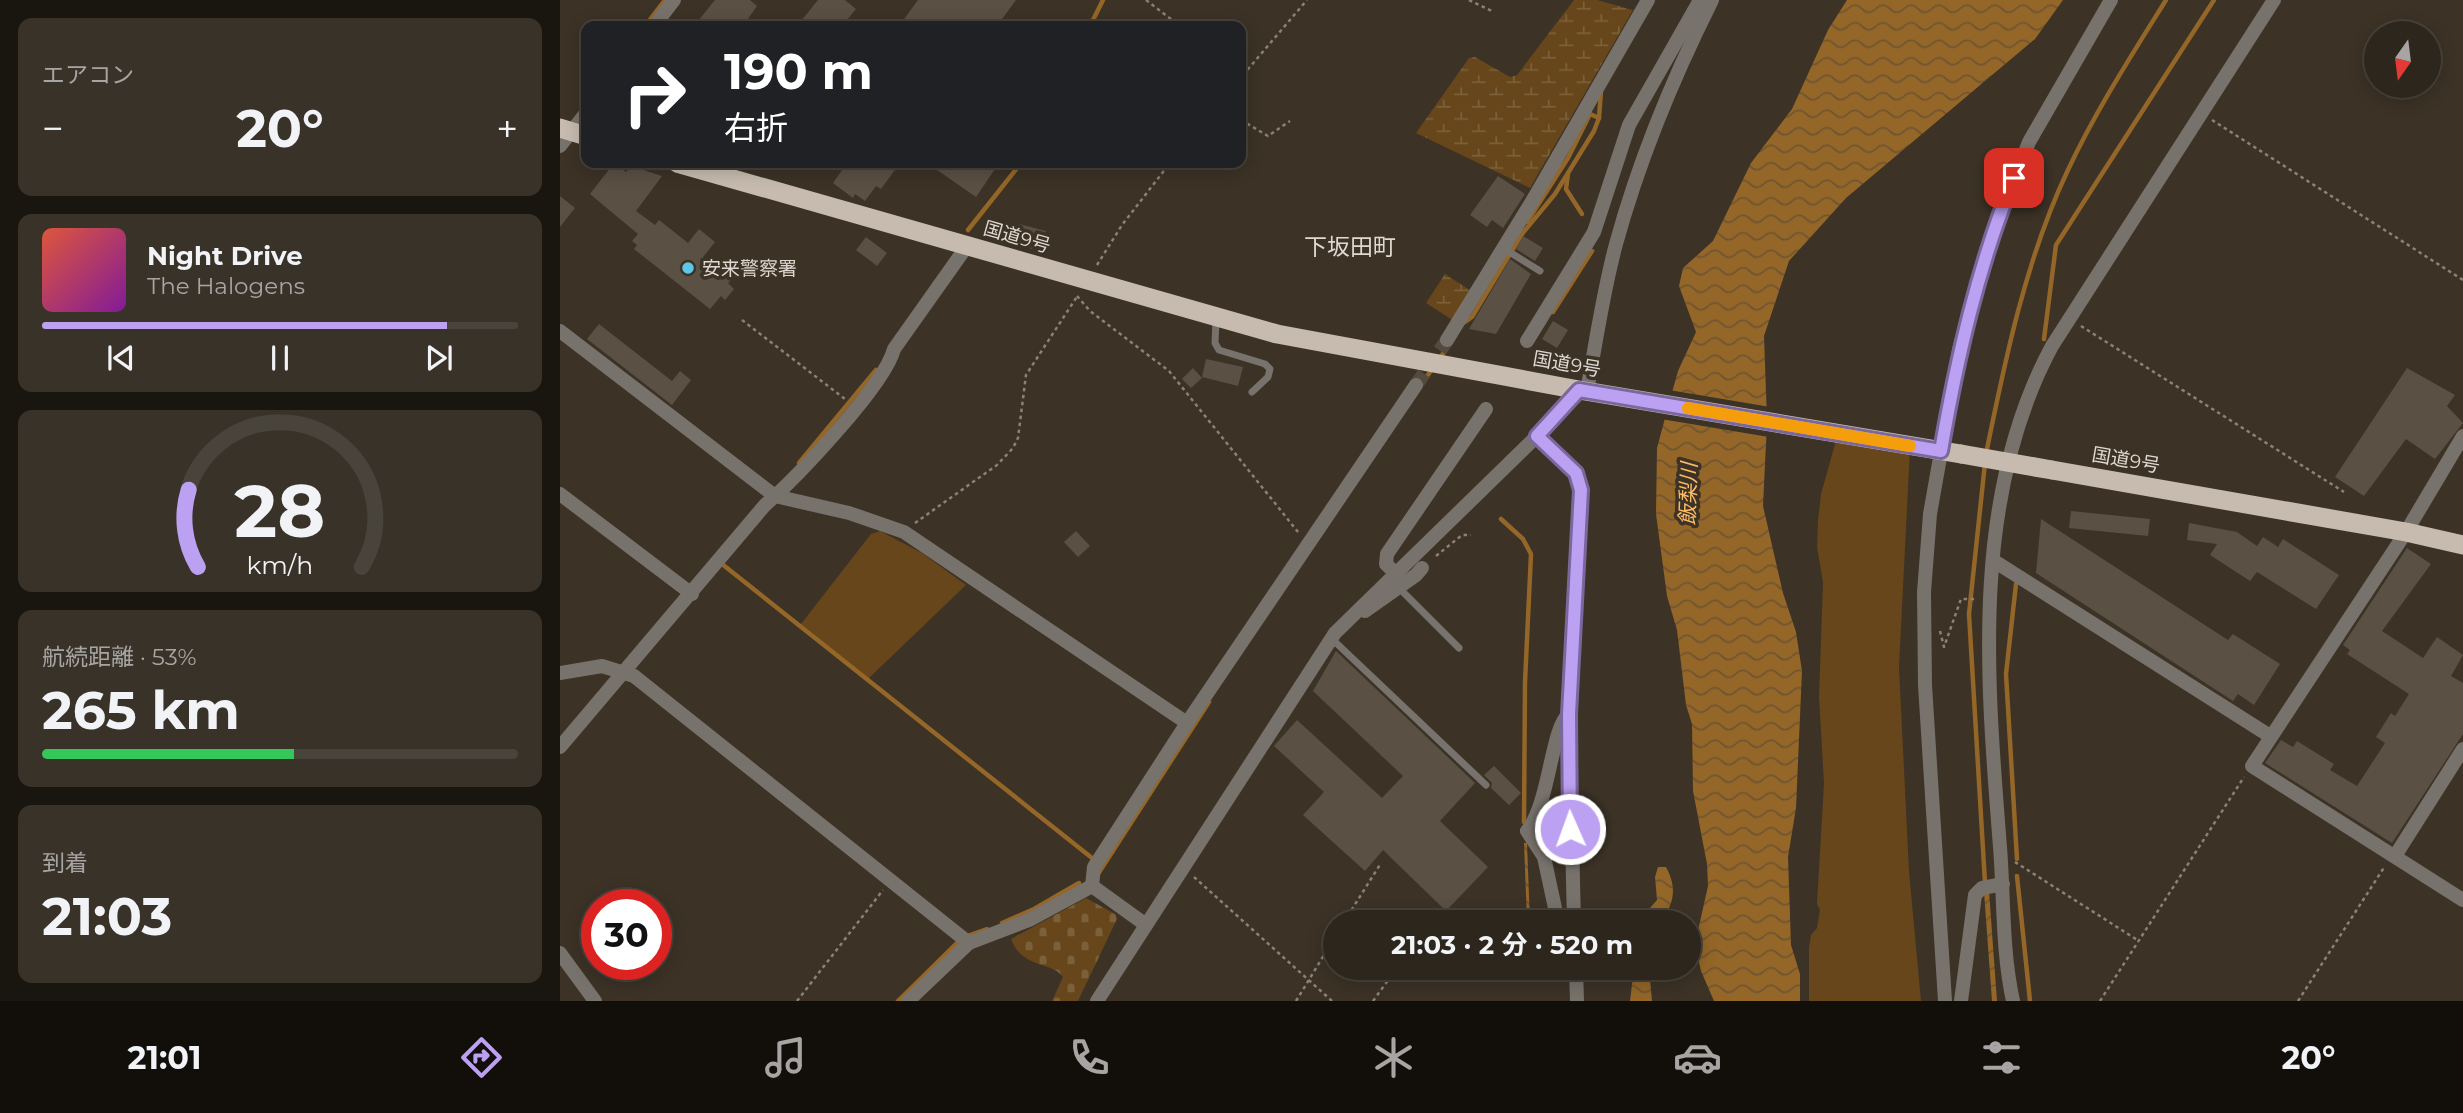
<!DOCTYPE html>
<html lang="ja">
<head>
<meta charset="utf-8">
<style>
  body { margin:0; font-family:Montserrat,"Noto Sans JP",sans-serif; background:#393229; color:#f1f3f6; height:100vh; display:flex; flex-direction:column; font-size:26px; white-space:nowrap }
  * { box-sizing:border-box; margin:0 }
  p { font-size:23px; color:#a7a5a3 }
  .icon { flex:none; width:38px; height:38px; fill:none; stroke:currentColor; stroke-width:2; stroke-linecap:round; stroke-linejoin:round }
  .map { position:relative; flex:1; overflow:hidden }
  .sheet { display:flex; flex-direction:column; gap:18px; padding:18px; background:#19150f; width:560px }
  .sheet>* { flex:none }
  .banner { position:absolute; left:21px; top:21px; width:665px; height:147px; border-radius:14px; box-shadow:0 4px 18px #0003,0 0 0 2px #48433b; background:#202124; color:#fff; overflow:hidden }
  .needle { width:46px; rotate:194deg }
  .fabs { position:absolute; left:1804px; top:21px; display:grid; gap:14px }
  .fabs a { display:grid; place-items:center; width:77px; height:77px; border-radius:50%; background:#2d261c; box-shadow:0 4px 18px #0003,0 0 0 2px #48433b; font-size:35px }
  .speed { position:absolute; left:21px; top:889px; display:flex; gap:14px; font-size:35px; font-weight:700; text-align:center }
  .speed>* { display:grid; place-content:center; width:91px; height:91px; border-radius:50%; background:#2d261c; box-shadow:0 4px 18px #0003,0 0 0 2px #48433b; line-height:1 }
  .speed .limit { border:10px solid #d22; background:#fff; color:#111 }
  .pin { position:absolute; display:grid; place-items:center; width:60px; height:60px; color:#fff; margin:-30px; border-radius:14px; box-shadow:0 4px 10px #0006 }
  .me { position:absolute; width:77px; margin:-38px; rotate:358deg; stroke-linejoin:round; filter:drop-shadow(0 0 5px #0008) }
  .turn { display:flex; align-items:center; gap:24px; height:147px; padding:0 28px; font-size:32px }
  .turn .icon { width:91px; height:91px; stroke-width:2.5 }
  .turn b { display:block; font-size:49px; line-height:60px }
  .big { font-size:52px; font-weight:700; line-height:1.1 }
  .sheet .card { flex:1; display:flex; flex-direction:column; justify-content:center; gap:10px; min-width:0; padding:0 24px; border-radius:14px; background:#393229 }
  .sheet .dial { align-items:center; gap:0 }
  .dial svg { height:182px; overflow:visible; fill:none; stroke:#48433b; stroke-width:7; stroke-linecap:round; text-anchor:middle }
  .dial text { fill:#f1f3f6; stroke:none }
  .song { display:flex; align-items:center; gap:21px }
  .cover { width:84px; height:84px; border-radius:10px; background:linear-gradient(135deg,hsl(10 70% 55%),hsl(290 70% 35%)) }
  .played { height:7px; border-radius:4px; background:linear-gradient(90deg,#bca0f2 85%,#48433b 85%) }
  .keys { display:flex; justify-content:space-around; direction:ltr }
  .heat { display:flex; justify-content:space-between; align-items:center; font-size:38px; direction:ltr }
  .charge { height:10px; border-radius:5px; background:linear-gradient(90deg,#34c759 53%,#48433b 0) }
  .trip { position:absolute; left:763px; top:910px; width:378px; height:70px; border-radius:35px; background:#2d261c; box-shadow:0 4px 18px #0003,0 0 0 2px #48433b; font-weight:700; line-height:70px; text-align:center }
  .tabs { display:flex; height:112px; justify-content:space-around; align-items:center; background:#120f0b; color:#a7a5a3 }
  .tabs .icon { width:49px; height:49px }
  .tabs .selected { color:#bca0f2 }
  .tabs b { font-size:32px; color:#f1f3f6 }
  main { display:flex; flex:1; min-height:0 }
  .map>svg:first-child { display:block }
  .green { fill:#66461a }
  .wetland { fill:url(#wetland-marsh) }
  .cemetery { fill:url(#cemetery-stones) }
  .water { fill:url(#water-waves) }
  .pier { fill:#3c3226 }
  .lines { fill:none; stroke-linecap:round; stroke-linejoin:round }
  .stream { stroke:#946628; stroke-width:4.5 }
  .building { fill:#5a5044 }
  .minor-tunnel { stroke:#544b40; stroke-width:14; stroke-dasharray:14 7; stroke-linecap:butt }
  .path { stroke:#8a8278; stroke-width:2.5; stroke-dasharray:3.5 3.5; stroke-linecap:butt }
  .service { stroke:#77726c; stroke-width:7 }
  .minor { stroke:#77726c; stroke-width:14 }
  .trunk { stroke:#c6bbae; stroke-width:19 }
  .trunk-bridge { stroke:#c6bbae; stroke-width:19 }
  .route-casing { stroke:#7a689d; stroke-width:18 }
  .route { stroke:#bca0f2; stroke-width:12 }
  .slow { stroke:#f59e0b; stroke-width:12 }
  .poi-dot { fill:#5dc7e8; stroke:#3c3226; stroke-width:2.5 }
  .labels { text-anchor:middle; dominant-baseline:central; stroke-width:7; stroke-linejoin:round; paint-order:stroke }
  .street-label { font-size:19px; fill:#dfd9d2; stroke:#3c3226 }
  .poi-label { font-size:19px; fill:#dfd9d2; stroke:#3c3226; text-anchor:start }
  .water-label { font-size:21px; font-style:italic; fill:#fcba65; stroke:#3c3226 }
  .quarter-label { font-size:23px; fill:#dfd9d2; stroke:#3c3226 }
</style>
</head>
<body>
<main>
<section class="sheet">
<div class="card"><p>エアコン</p>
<div class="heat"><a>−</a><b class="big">20°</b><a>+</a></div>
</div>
<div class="card">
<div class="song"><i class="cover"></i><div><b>Night Drive</b><p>The Halogens</p></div></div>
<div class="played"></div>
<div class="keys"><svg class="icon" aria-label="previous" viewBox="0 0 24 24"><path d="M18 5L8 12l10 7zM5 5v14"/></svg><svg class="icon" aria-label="pause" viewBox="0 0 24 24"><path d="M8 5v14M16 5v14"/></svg><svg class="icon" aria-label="next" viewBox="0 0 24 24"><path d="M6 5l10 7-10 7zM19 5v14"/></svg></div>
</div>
<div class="card dial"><svg viewBox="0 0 100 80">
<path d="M14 69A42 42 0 1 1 86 69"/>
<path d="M14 69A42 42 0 0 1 10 35" stroke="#bca0f2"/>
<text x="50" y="56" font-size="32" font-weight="700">28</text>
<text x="50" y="72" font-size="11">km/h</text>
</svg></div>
<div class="card"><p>航続距離 · 53%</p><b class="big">265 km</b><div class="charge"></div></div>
<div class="card"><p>到着</p><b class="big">21:03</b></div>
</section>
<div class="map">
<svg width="1903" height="1001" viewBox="0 0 1903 1001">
  <defs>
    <pattern id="wetland-marsh" width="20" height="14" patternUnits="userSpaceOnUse" patternTransform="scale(1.75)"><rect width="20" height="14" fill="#66461a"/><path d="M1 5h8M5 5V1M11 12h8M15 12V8" fill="none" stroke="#7b603a"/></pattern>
    <pattern id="cemetery-stones" width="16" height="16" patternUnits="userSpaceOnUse" patternTransform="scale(1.75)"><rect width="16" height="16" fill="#66461a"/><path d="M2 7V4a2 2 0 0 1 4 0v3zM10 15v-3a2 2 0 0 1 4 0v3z" fill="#7b603a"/></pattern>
    <pattern id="water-waves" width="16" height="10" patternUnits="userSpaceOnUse" patternTransform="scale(1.75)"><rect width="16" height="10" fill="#946628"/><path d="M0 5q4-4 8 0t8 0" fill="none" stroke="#705532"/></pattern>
  </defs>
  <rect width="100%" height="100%" fill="#3c3226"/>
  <g class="green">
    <polygon points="1277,437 1350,449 1339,667 1349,871 1361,1001 1249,1001 1249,948 1251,935 1257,928 1260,910 1257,904 1264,783 1259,697 1263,582 1257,547 1258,520 1261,494"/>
    <polygon points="320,531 362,553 406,585 308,679 241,624 311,534"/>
  </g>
  <g class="wetland">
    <polygon points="1014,0 1037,0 1073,10 970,188 856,133 909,58 915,57 950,77 957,75"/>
    <polygon points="885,274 913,292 894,321 866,303"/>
  </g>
  <path class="cemetery" d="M526 898 555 914 557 919 518 1001H492L503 977C492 961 462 969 451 939Z"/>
  <g class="water">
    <polygon points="1287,0 1503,0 1475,39 1286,198 1229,261 1204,336 1207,420 1109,403 1118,371 1136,332 1119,286 1123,268 1153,241 1191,163 1232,109 1268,30"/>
    <polygon points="1108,407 1207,423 1203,506 1223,593 1236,632 1242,671 1236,808 1228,857 1231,945 1240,974 1240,1001 1154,1001 1141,971 1135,944 1148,886 1147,864 1133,791 1132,724 1126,705 1117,630 1107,596 1096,514 1097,448"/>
    <polygon points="964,843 967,843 970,922 967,922"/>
    <path d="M1098 867H1106C1117 887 1115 904 1100 922H1075L1074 910 1090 908 1097 900 1095 877Z"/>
    <polygon points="1429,891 1437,1001 1432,1001 1424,892"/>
    <polygon points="1074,968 1089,968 1092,1001 1070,1001"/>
  </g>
  <polygon class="pier" points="1109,390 1210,407 1209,437 1101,419"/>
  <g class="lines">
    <g class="stream">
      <polyline points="85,26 105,0"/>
      <polyline points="530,26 543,0"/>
      <polyline points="25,104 26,102"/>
      <polyline points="1008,174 1006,189 1022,214"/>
      <polyline points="967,222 1008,158 1030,114 1039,118"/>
      <polyline points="408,230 461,163"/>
      <polyline points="993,312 1032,251"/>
      <polyline points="905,322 912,317 962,234 995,194 1034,131 1039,118 1041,91"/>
      <polyline points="1484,339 1496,245 1654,0"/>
      <polyline points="880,358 891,342"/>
      <polyline points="860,386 873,368"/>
      <path d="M1426 454C1445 360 1466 259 1507 172 1535 112 1571 56 1606 0"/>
      <polyline points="239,463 316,370"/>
      <polyline points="1425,463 1409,614 1425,883"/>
      <polyline points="941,519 963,539 971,554 965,682 964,822"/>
      <polyline points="162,564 532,858"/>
      <polyline points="1456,584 1446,674 1457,859"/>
      <polyline points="538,874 649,702"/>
      <polyline points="1457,876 1470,1001"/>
      <polyline points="442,923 474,909 519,883"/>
      <polyline points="407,936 427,929"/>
      <polyline points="338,1001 399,941"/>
    </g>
  </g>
  <g class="building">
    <polygon points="155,0 190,0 197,6 183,26 134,26"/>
    <polygon points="258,0 285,0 296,9 282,26 237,26"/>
    <polygon points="358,0 456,0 437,26 339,26"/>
    <polygon points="54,163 66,172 71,166 102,176 76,211 95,225 99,220 128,243 139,229 155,242 143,257 171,280 168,283 174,289 165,300 161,296 150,309 74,249 77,245 72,241 78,234 30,194"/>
    <polygon points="287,163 340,163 321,189 316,186 305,201 295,194 293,198 273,183"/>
    <polygon points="367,163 439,163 416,197"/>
    <polygon points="938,176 965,194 943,228 932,220 927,227 910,215"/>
    <polygon points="0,196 15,208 0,227"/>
    <polygon points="459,224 486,231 483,252 444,241 449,226 458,228"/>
    <polygon points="963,236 983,248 975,261 956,249"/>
    <polygon points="306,237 327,253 317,266 296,250"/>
    <polygon points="950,259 971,274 936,334 909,329"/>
    <polygon points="993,321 1008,330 997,348 982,339"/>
    <polygon points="39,324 112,381 120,371 131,380 112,405 27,339"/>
    <polygon points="646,359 683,367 678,386 642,377"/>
    <polygon points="633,368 642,378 631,388 622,379"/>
    <polygon points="1847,368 1895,395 1887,406 1903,423 1875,459 1846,439 1804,496 1775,477"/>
    <polygon points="1511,511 1590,519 1588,536 1509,528"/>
    <polygon points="1481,519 1668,640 1673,634 1720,664 1694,705 1678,694 1673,701 1476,573"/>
    <polygon points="1629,523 1677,532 1697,546 1703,537 1718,547 1723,539 1779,575 1756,609 1697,572 1690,581 1650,555 1657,544 1627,540"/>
    <polygon points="516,531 530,546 518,557 504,542"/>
    <polygon points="1847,548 1871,564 1822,631 1863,658 1877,637 1903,655 1891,676 1903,683 1903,734 1832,843 1705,763 1721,740 1733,747 1737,741 1774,764 1770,770 1797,786 1825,743 1816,737 1831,713 1835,716 1849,694 1787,654 1790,650 1783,645"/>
    <polygon points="776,651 915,783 880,821 928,867 886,911 823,850 805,871 743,815 764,792 714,746 737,720 822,798 843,776 753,691"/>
    <polygon points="934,766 961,793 949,805 931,788 932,783 924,775"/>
  </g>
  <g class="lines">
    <polyline class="minor-tunnel" points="856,385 887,340"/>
    <g class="path">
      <polyline points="586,0 620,26"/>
      <polyline points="909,0 934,12"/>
      <polyline points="683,75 747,0"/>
      <polyline points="681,120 708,136 730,121"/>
      <polyline points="1652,120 1903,280"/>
      <polyline points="537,265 562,225 610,163"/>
      <polyline points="517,296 530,311 609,371 738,532"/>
      <polyline points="182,320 285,399"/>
      <polyline points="1521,326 1784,492"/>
      <polyline points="355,523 437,465 453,448 458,438 466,375 518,295"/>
      <polyline points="876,556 902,535 911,535"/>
      <polyline points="1380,631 1384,647 1401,599 1416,599"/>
      <polyline points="1455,862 1579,941"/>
      <polyline points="634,877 772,1001"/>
      <polyline points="784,922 821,863"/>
      <polyline points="237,1001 323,890"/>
      <polyline points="736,1001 775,937"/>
      <polyline points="813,1001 837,968"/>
      <polyline points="1540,1001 1684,777"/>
      <polyline points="1738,1001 1825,866"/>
    </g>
    <g class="service">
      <polyline points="943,248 980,271"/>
      <polyline points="656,319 655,343 659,350 705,364 710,369 708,377 692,392"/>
      <polyline points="839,588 899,648"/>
      <polyline points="772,639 926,785"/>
    </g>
    <g class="minor">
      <polyline points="94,26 114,0"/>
      <polyline points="0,146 26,113"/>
      <polyline points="0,331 215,496 289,513 344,532 627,723 534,867 532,886"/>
      <polyline points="887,340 974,198 1088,0"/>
      <polyline points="967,341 1034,232 1069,125 1140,0"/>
      <path d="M1027 391C1036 342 1043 292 1056 244 1079 160 1113 78 1152 0"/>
      <polyline points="977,436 1016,473 1021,490 1009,714 1014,922"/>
      <polyline points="1903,436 1846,532 1692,766 1903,900"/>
      <polyline points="0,494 132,594"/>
      <polyline points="1434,561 1710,736"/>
      <polyline points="835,573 826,564 827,554 926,409"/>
      <polyline points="805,611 856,575 862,568"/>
      <polyline points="0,673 42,666 74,676 409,943"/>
      <polyline points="627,723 856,385"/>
      <path d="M0 747 205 505C235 479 325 385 334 349L407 246"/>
      <polyline points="1835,856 1903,749"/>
      <path d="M998 922 984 857 967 831C990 803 991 727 1009 714"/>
      <polyline points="0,953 35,1001"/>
      <polyline points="1016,968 1017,1001"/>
      <polyline points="348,1001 409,943 469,920 532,886 586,925"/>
      <polyline points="537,1001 775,633 977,436 1019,390"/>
      <polyline points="1385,1001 1365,685 1364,592 1370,514 1399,350 1429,243 1469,142 1551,0"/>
      <polyline points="1401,1001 1415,895 1422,888 1443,884"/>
      <path d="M1453 1001C1442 951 1444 898 1440 847 1427 681 1410 498 1492 346L1714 0"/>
    </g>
    <g class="trunk">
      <polyline points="0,128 26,136"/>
      <polyline points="117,163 717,334 1019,390 1401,454"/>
      <polyline points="1492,470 1846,532 1903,545"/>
    </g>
    <polyline class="trunk-bridge" points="1401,454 1492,470"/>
  </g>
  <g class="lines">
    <g class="route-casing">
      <path id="route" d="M1010 829 1009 714 1021 490 1016 473 977 436 1019 390 1381 451C1397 358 1418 266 1454 178"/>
    </g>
    <use href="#route" class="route"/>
    <polyline class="slow" points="1128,408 1350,446"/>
  </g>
  <circle class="poi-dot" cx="128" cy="268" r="7"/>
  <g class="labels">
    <g class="street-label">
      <text transform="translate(457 237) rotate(16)">国道9号</text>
      <text transform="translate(1007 364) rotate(10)">国道9号</text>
      <text transform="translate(1566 460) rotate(10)">国道9号</text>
    </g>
    <g class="poi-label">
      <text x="142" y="268">安来警察署</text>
    </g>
    <g class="water-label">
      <text transform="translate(1128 494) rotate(-88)">飯梨川</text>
    </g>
    <g class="quarter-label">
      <text x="790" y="247">下坂田町</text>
    </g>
  </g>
</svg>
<div class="fabs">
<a><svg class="needle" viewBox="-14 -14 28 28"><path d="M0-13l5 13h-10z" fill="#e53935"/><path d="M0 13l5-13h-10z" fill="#a7a5a3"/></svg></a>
</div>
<div class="speed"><div class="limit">30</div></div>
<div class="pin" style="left:1454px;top:178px;background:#d93025"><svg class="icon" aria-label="arrive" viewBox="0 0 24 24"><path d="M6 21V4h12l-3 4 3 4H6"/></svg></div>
<svg class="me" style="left:1010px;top:829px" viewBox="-20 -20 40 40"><circle r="17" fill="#bca0f2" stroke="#fff" stroke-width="3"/><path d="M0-11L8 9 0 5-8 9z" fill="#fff"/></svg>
<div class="trip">21:03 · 2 分 · 520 m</div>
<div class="banner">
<div class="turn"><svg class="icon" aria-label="right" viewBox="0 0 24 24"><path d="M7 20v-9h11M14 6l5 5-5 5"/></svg><div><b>190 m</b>右折</div></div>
</div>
</div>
</main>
<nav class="tabs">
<b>21:01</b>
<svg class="icon selected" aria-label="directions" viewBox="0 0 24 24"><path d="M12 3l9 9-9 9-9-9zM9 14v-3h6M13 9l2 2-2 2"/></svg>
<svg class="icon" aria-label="music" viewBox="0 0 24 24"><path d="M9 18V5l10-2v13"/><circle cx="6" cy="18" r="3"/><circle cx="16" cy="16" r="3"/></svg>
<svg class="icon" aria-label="phone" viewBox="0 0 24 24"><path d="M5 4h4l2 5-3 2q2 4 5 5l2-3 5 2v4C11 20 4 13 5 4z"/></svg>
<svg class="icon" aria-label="climate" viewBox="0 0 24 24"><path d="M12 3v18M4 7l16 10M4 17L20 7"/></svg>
<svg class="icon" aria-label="car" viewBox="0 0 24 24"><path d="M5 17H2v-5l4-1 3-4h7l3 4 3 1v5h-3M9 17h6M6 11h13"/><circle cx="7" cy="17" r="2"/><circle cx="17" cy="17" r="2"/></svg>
<svg class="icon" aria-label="filters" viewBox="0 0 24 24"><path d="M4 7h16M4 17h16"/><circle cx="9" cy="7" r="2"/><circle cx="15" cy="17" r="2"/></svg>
<b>20°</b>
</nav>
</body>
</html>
